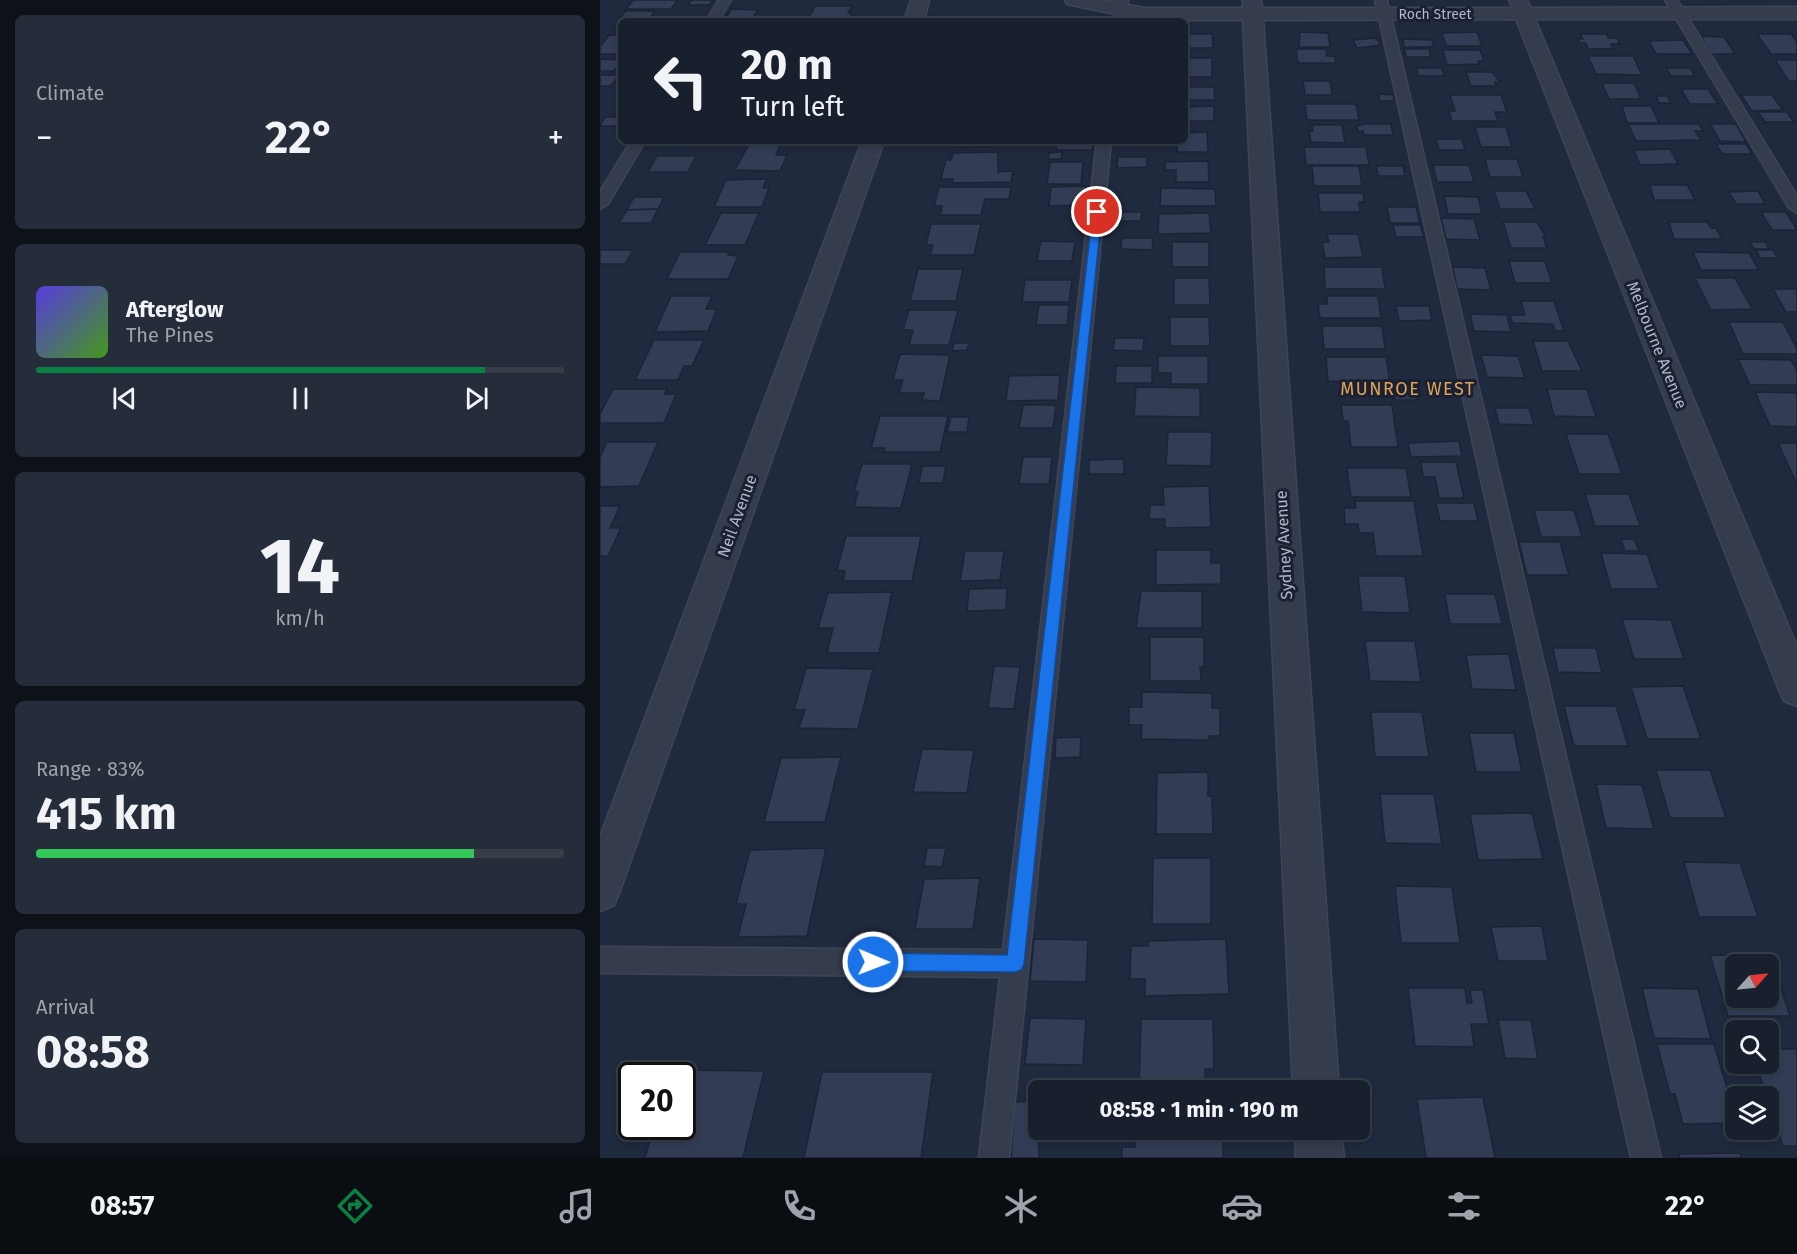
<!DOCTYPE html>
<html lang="en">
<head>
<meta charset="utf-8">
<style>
  body { margin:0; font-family:"Fira Sans",sans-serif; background:#252d3a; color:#f1f3f6; height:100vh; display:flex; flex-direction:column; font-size:22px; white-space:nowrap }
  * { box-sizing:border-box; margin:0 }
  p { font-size:20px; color:#9fa3aa }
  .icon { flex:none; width:33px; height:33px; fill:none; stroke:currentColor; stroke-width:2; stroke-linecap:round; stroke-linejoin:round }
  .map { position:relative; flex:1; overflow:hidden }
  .panel { display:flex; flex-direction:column; gap:15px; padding:15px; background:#0d1219; width:600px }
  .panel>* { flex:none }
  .guide { position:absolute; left:18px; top:18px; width:570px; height:126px; border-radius:9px; box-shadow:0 3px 9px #0003,0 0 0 2px #363e4a; background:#18202e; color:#f1f3f6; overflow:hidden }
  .needle { width:39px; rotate:63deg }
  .fabs { position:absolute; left:1125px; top:954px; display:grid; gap:12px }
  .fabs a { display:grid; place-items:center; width:54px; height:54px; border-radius:9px; background:#18202e; box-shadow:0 3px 9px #0003,0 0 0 2px #363e4a; font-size:30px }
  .speed { position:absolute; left:18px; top:1062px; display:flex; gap:12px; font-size:30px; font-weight:700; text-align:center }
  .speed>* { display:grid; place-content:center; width:78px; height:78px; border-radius:50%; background:#18202e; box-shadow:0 3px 9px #0003,0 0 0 2px #363e4a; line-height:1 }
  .speed .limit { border:3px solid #111; border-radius:9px; background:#fff; color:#111 }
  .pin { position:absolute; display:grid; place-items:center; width:51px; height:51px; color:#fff; margin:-26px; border:3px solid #fff; border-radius:50%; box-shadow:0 2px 6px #0007 }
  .me { position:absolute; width:66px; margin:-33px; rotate:91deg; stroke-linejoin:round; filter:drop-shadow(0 0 4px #0008) }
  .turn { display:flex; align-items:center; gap:21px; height:126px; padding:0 24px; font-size:27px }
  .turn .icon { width:78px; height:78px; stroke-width:2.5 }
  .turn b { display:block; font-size:42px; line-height:51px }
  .big { font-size:45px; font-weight:700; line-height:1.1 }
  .panel .card { flex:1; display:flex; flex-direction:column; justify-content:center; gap:9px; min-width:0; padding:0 21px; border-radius:9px; background:#252d3a }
  .panel .dial { align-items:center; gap:0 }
  .dial b { font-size:78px; line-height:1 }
  .song { display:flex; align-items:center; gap:18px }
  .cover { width:72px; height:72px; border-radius:9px; background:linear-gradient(135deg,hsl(250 70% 55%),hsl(100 70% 35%)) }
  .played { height:6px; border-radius:3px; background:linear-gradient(90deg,#0b8043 85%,#363e4a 85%) }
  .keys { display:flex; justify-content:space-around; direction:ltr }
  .heat { display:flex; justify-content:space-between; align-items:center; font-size:33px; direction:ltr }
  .charge { height:9px; border-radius:4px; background:linear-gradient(90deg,#34c759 83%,#363e4a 0) }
  .trip { position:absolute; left:428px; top:1080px; width:342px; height:60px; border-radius:9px; background:#18202e; box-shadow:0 3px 9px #0003,0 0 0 2px #363e4a; font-weight:700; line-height:60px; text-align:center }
  .menu { display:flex; height:96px; justify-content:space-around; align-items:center; background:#0a0d12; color:#9fa3aa }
  .menu .icon { width:42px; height:42px }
  .menu .current { color:#0b8043 }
  .menu b { font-size:27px; color:#f1f3f6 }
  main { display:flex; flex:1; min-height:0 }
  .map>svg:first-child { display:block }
  .building { fill:#323d55; stroke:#1c2335; stroke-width:1.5; fill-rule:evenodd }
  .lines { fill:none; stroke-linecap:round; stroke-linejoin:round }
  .service-casing { stroke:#3e4557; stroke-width:3 }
  .minor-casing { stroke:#3e4557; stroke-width:3 }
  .service { fill:#353c4e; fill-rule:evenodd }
  .minor { fill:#353c4e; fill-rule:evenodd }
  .route { fill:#1a73e8; stroke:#114b97; stroke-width:1.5 }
  .labels { text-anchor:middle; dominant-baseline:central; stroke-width:6; stroke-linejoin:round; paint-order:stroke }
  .far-street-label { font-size:14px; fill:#b0b7ca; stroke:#1a2133 }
  .street-label { font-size:16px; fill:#b0b7ca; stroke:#1a2133 }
  .neighbourhood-label { font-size:18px; letter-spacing:1.5px; fill:#dfa356; stroke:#1a2133 }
</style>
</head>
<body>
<main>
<section class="panel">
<div class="card"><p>Climate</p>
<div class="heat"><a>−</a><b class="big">22°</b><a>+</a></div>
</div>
<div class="card">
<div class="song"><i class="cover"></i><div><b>Afterglow</b><p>The Pines</p></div></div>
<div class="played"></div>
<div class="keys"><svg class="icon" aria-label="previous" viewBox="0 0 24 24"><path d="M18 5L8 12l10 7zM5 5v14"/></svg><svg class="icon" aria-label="pause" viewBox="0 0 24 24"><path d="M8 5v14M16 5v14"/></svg><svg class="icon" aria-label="next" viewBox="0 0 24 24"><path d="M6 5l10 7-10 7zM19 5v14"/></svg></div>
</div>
<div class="card dial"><b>14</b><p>km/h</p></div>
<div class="card"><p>Range · 83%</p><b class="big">415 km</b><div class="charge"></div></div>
<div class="card"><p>Arrival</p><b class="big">08:58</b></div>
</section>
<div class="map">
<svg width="1197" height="1158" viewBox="0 0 1197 1158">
  <rect width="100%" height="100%" fill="#202a3e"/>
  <g class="building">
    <polygon points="33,0 77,0 71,9 26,9"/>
    <polygon points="91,0 113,0 110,5 88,5"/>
    <polygon points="215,6 252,6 248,13 252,13 249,21 207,21"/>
    <polygon points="131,9 158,10 151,21 124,21"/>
    <polygon points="25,11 55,11 48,21 21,21 21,30 13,31"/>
    <polygon points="700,32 728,33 730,47 699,47"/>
    <polygon points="877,32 882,46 846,46 842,33"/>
    <polygon points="585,34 612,34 613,48 585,48"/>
    <polygon points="980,34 1007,34 1008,38 1017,38 1020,44 1011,44 1013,49 988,49 986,43 980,43 978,39 983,39"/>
    <polygon points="1157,34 1191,34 1197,42 1197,54 1171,54"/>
    <polygon points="9,35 21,35 21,54 0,54 0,47"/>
    <polygon points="1101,36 1124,37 1135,54 1111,54"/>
    <polygon points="776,38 781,45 757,48 753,40"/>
    <polygon points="803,39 832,40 834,47 804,47"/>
    <polygon points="1083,40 1092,54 1056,54 1049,41"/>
    <polygon points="696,49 726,49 727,56 734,56 736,63 698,63"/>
    <polygon points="804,49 829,49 831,57 806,57"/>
    <polygon points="843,50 880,50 884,61 878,61 879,64 847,65"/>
    <polygon points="988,56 1033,56 1042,75 996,74"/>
    <rect x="585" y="58" width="27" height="19"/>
    <polygon points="0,59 21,60 21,62 14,71 0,71"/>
    <polygon points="1175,60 1197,60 1197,81 1189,81"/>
    <polygon points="817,68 842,68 844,76 818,76"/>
    <polygon points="1066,68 1090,68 1095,76 1071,76"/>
    <polygon points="866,72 892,72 900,82 895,82 896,86 871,86"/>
    <polygon points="0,75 19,75 11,86 0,86"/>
    <polygon points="703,81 730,81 732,95 705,95"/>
    <polygon points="1002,83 1034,83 1041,99 1009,99"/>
    <polygon points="585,87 614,87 615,100 585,100"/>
    <polygon points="1081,89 1108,89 1118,104 1090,104"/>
    <polygon points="779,94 793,95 794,101 780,101"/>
    <polygon points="850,95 901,95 907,112 895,112 898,121 852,121 849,111 855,111"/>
    <polygon points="1141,95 1172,95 1183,110 1152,111"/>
    <polygon points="1056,96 1067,96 1071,103 1059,103"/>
    <polygon points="705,104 756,104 759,120 707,120"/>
    <polygon points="614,106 614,121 585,121 585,107"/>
    <polygon points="1022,106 1051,106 1059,123 1027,123"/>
    <polygon points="1158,112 1187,112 1194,122 1165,122"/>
    <polygon points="5,117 21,117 21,126 0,126"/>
    <polygon points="764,124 791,124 793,135 764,135 763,131 758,131 757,126"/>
    <polygon points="1028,124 1099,124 1103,131 1095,131 1101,140 1036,141"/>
    <polygon points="1110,124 1136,124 1146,142 1120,141"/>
    <polygon points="712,125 742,125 745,143 711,142 709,131 713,131"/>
    <polygon points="875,127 906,127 912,147 881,147"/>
    <polygon points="607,132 608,152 577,152 577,141 585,141 585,133"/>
    <polygon points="836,139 862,139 865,150 839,150"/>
    <polygon points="359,141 394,141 393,147 358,147"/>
    <polygon points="457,141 493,141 492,150 456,150"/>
    <polygon points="149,144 181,144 176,155 187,155 180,171 135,170"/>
    <polygon points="1116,144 1146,144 1152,154 1122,154"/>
    <polygon points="704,147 766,147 769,165 706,165"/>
    <polygon points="1070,149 1078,164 1040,165 1034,150"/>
    <polygon points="398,152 398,172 413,171 411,182 352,183 353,179 341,179 346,160 351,160 353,153"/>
    <polygon points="462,152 461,159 448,159 449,153"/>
    <polygon points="57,156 96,156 88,172 48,172"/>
    <polygon points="518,157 547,157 547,167 517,168"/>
    <polygon points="885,159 917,159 923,177 890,177"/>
    <polygon points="608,161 609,182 576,182 576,170 565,170 565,162"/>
    <polygon points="450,162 483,162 481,184 447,184"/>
    <polygon points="833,165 869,165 874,182 837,182"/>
    <polygon points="712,166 759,166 762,186 714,186"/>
    <polygon points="776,166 803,166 805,176 778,176"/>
    <polygon points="167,179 163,188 169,188 162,207 114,207 126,180"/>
    <polygon points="1050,185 1087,185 1095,200 1054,200"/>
    <polygon points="486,186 485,205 449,206 451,187"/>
    <polygon points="339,187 411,187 409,199 385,199 381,215 340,215 342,206 334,206"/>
    <polygon points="561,188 615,189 616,206 560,206"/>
    <polygon points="894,191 926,191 935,209 900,209"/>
    <polygon points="1158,191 1165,204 1136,204 1129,192"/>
    <polygon points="718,193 763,193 764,202 759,202 760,212 720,212"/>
    <polygon points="844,196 878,197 882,214 848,214"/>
    <polygon points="34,197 64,197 58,209 27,210"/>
    <polygon points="787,207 816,207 820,223 790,223"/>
    <polygon points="58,209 51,223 19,223 27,210"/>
    <polygon points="514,212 542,212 541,221 513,221"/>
    <polygon points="1161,212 1186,212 1197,230 1172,230"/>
    <polygon points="121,213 159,213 145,245 105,245"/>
    <polygon points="609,213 611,233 558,234 559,214"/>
    <polygon points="841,218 874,219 880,240 846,239"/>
    <polygon points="903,222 937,222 946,237 943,237 947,248 911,248"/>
    <polygon points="1069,222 1107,222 1111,228 1116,228 1122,239 1074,239"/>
    <polygon points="331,224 381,224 374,255 330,255 333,245 326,245"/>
    <polygon points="793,225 820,225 824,237 796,237"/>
    <polygon points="727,234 758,234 763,257 725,258 722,242 729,242"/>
    <polygon points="522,238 553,238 552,250 521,249"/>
    <polygon points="441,241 475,242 472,261 437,261"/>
    <rect x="572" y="242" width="37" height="25"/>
    <polygon points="1150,242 1165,242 1169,249 1154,249"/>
    <polygon points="33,250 25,264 0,264 0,250"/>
    <polygon points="1156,250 1173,250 1178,258 1160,258"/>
    <polygon points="80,252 129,252 128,255 138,256 128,279 67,279"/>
    <polygon points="1093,252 1149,253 1159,270 1101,270"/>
    <polygon points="909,261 945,261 952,283 915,283"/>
    <polygon points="724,267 782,267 785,289 725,289"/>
    <polygon points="853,267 885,268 891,290 857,289"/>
    <polygon points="318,269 363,269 356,301 310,301"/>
    <polygon points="574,278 609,278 610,305 574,305"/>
    <polygon points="1095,278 1135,278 1152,309 1111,310"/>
    <polygon points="425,280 472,280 469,302 422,302"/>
    <polygon points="1173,289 1197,289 1197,312 1186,312"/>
    <polygon points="71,296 112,296 106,309 117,309 108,331 55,332"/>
    <polygon points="727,296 778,296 781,318 720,318 718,304 727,304"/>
    <polygon points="921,301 954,301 964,331 955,331 953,324 913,323 910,315 925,315"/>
    <polygon points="439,305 469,305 467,325 436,325"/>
    <polygon points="796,306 829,306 832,320 799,321"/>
    <polygon points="309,310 358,310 349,345 309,345 313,330 303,330"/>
    <polygon points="870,314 907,315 911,332 874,331"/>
    <polygon points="570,317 609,317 610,346 570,346"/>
    <polygon points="1129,322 1183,322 1197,349 1197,354 1143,354"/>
    <polygon points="722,326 782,326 785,349 724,349"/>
    <polygon points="515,338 544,338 543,351 513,350"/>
    <polygon points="54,340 104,340 92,366 84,366 78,380 35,380"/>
    <polygon points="933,341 968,341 982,371 942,371"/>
    <polygon points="354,343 369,343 367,350 352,351"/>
    <polygon points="300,354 350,355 340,401 322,400 324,393 299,393 303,380 293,380"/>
    <polygon points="881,355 918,356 925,378 887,377"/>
    <polygon points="558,356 608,356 608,384 571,384 571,373 558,373"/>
    <polygon points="726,357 786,357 790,382 728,381"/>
    <polygon points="1138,359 1191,360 1197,370 1197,385 1150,385"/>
    <polygon points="516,366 552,366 552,383 515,383"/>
    <polygon points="460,375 458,400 406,401 409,376"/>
    <polygon points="793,383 814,383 817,400 795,400"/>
    <polygon points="536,387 600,388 600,417 534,416"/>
    <polygon points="13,389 67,389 65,394 76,394 64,423 0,423 0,414"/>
    <polygon points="947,389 987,389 996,417 954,416"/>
    <polygon points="1155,392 1197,393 1197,427 1170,426"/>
    <polygon points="423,405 456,405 453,428 419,428"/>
    <polygon points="741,405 792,405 798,447 751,447 748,421 743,421"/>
    <polygon points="895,408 929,408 934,425 899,424"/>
    <polygon points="280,416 348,416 340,452 284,452 285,448 271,448"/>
    <polygon points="351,417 369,417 367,432 347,432"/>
    <polygon points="568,432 612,432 611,466 566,465"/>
    <polygon points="966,434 1008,434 1022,474 979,474"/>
    <polygon points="859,441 862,456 811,457 808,443"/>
    <polygon points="7,442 58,442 39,486 0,487 0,457"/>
    <polygon points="1178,443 1197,443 1197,482 1196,482"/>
    <polygon points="423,457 452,457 449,484 419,484"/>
    <polygon points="524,459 524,474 489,474 489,460"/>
    <polygon points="821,462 856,462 864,498 839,498 835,477 823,477"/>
    <polygon points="262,464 312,464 301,508 254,507 258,492 254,492"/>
    <polygon points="322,466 346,466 343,483 319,483"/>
    <polygon points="747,468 806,468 811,497 751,497"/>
    <polygon points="609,486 611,527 565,528 565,519 549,519 550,505 564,505 563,487"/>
    <polygon points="985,494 1029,494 1040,526 995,526"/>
    <polygon points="755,501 814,501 823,556 776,556 773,533 759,533 758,524 745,524 744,508 756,508"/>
    <polygon points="836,503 874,503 878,521 840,521"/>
    <polygon points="0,506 20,506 10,528 21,528 8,556 0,556"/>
    <polygon points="934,510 974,510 982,537 941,537"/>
    <polygon points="246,536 321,536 312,581 243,581 245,571 237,570"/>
    <polygon points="1021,539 1034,539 1039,551 1025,551"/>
    <polygon points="919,542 960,542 969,575 927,575"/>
    <polygon points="556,550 611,550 611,563 621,563 621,584 556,585"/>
    <polygon points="365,551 404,551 400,580 360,581"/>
    <polygon points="1001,553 1047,554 1059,589 1011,589"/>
    <polygon points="758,576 805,576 810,613 762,612"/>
    <polygon points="407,588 406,610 367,611 369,589"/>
    <polygon points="541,591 602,591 602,628 536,628"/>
    <polygon points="292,592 279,653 227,653 233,628 218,628 228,593"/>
    <polygon points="845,594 895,594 902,624 850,624"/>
    <polygon points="1022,619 1071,620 1084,659 1034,659"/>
    <polygon points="550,637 604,637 604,667 600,667 601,681 550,681"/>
    <polygon points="765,641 815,641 821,682 770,681"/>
    <polygon points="953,648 996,648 1002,673 958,672"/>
    <polygon points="909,654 916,690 872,689 866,655"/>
    <polygon points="394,666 420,667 414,709 388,708"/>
    <polygon points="206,668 273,669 258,729 199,728 205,710 194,710"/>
    <polygon points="1083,686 1101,739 1047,739 1031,687"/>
    <polygon points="542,692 612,693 612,708 620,708 620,736 609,736 609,740 541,739 542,725 529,725 529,707 542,707"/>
    <polygon points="964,706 1016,706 1028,746 974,746"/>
    <polygon points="771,712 822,712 829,757 775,757"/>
    <polygon points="869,733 914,733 922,772 876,772"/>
    <polygon points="481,737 480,757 455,758 456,738"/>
    <polygon points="322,749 374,750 367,793 313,792"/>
    <polygon points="241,757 225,822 164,822 181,758"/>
    <polygon points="1056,770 1110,770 1126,818 1070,818"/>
    <polygon points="608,772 608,796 612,796 613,834 556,834 557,773"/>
    <polygon points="996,784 1042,785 1054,829 1006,828"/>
    <polygon points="780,794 834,794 842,844 785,843"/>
    <polygon points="932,813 943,859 878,860 870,814"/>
    <polygon points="226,848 207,936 138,937 146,904 136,904 150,850"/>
    <polygon points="327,848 346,848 342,867 324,866"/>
    <polygon points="553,858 611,858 611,924 552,924"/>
    <polygon points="1084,862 1140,863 1158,917 1099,917"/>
    <polygon points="380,878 373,929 315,929 324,879"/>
    <polygon points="795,886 852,887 860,943 801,943"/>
    <polygon points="942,926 948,961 898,961 891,927"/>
    <polygon points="434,939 488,940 486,982 430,981"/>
    <polygon points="626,939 629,994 545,996 545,979 530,979 531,946 548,946 548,941"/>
    <path d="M1110 955 1170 956 1190 1016H1128ZM1136 964H1168V998H1136Z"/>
    <polygon points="808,988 865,988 867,1003 872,1003 870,990 883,990 889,1024 871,1024 874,1047 815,1046"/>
    <polygon points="1042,988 1098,989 1111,1039 1054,1038"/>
    <polygon points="430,1018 486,1019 483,1065 425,1064"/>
    <polygon points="541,1019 613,1019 614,1069 605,1069 605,1090 539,1090"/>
    <polygon points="898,1020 931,1020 938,1059 905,1058"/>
    <polygon points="1057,1044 1114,1044 1129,1095 1124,1095 1132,1123 1083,1124 1075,1094 1070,1094"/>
    <polygon points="1168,1049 1197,1049 1197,1146 1183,1146 1156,1064 1168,1064"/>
    <polygon points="71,1070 164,1071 143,1158 45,1158 54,1126 82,1126 82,1076 69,1076"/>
    <polygon points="222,1072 333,1072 321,1158 204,1158"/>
    <polygon points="883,1097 895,1158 826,1158 817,1099"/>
    <polygon points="438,1101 439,1158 411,1158 415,1102"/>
    <polygon points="536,1130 623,1130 623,1158 522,1158 522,1147 535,1147"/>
    <polygon points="1140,1153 1141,1158 1080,1158 1079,1154"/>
  </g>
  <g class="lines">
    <g class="service-casing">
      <g id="service">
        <polygon points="119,0 131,0 118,21 106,21"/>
        <polygon points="516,0 528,0 525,21 513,21"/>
        <polygon points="775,0 787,0 1061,1158 1031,1158"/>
        <polygon points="1065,0 1077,0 1197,196 1197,213 1189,208"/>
        <polygon points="31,141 45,141 8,204 0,209 0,192"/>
        <polygon points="497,141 511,141 409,1158 379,1158 400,977 0,973 0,947 403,950"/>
      </g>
    </g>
    <g class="minor-casing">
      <g id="minor">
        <polygon points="311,0 329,0 324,21 304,21"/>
        <polygon points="465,0 502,0 544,8 643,8 643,0 661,0 662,8 912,8 909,0 927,0 931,8 1197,7 1197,19 935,19 1197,647 1197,706 1184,701 1179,690 916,19 663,20 739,1090 693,1090 643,20 544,20 467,4"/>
        <polygon points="262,141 284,141 20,891 14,905 0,911 0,837"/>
        <polygon points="695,1130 741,1130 744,1158 696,1158"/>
      </g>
    </g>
    <use href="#service" class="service"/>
    <use href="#minor" class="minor"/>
  </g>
  <polygon class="route" points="493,209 502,212 424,964 421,970 415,972 273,971 267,968 264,962 267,956 273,953 407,955"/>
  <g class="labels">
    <g class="far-street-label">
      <text x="835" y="14">Roch Street</text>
    </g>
    <g class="street-label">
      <text transform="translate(1057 345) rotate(68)">Melbourne Avenue</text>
      <text transform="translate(137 516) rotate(-70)">Neil Avenue</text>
      <text transform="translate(684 545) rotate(-93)">Sydney Avenue</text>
    </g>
    <g class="neighbourhood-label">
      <text x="808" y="389">MUNROE WEST</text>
    </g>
  </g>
</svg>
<div class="fabs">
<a><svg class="needle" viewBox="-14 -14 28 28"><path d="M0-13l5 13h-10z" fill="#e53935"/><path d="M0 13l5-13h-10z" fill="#9fa3aa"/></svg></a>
<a><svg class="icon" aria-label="search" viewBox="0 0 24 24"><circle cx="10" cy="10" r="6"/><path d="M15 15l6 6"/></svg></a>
<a><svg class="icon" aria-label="layers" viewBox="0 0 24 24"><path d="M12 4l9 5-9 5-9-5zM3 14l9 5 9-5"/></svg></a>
</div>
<div class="speed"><div class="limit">20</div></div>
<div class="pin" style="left:497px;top:212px;background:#d93025"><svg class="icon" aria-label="arrive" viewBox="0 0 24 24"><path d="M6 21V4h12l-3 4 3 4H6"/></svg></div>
<svg class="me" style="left:273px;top:962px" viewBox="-20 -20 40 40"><circle r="17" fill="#1a73e8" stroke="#fff" stroke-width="3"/><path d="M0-11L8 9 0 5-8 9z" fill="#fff"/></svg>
<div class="trip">08:58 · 1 min · 190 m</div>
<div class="guide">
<div class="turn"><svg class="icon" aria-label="left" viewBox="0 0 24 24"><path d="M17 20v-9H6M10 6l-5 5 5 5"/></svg><div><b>20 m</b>Turn left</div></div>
</div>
</div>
</main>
<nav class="menu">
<b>08:57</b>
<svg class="icon current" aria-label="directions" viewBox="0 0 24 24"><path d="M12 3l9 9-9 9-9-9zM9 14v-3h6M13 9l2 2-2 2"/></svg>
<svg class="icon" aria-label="music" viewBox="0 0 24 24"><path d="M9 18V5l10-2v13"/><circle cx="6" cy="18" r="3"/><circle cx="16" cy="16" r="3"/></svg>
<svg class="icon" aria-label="phone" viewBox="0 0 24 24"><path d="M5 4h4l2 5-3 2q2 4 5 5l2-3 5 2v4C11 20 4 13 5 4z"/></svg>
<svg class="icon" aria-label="climate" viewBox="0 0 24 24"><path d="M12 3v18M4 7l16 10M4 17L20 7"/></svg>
<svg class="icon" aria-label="car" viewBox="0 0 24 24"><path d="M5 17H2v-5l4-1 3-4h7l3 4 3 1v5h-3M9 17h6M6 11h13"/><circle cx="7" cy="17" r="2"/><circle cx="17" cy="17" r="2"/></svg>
<svg class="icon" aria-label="filters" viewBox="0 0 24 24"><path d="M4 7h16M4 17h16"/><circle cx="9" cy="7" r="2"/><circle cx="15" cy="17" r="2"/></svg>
<b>22°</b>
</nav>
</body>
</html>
